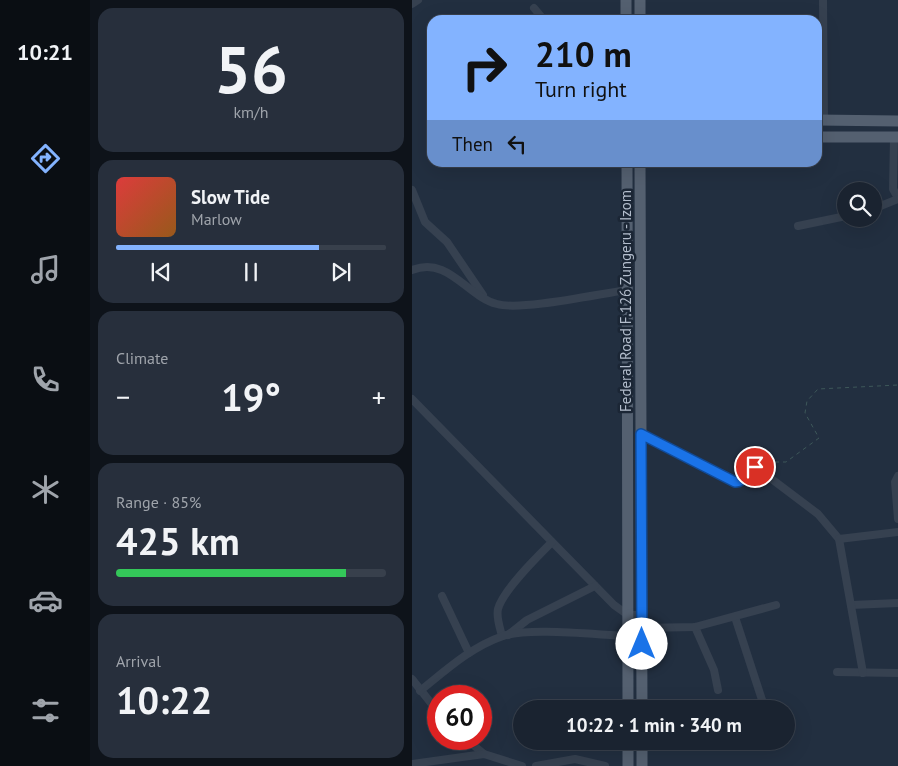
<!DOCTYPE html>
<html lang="en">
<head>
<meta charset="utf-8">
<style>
  body { margin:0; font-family:"PT Sans",sans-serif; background:#272f3c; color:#f1f3f6; height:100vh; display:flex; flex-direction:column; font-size:19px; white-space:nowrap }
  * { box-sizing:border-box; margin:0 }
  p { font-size:16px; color:#9fa4ab }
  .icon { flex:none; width:28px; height:28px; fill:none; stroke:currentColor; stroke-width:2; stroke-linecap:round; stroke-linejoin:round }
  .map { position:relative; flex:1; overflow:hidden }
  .panel { display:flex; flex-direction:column; gap:8px; padding:8px; background:#0e131a; width:322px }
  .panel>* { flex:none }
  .top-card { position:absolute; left:15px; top:15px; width:395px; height:152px; border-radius:15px; box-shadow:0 5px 20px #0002,0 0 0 1px #38404c; background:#83b3ff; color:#111; overflow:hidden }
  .buttons { position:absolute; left:425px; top:182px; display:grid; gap:10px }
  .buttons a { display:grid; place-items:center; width:45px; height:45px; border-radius:50%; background:#1a2330; box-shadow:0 5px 20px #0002,0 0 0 1px #38404c; font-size:25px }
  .speed { position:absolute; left:15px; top:685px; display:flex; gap:10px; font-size:25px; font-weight:700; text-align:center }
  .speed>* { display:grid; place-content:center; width:65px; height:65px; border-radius:50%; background:#1a2330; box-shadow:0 5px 20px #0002,0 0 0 1px #38404c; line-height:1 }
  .speed .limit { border:8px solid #d22; background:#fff; color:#111 }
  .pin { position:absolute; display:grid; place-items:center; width:42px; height:42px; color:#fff; margin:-21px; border:2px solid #fff; border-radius:50%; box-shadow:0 1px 5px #0007 }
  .me { position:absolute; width:55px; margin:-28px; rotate:0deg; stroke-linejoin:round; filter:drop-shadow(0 0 4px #0008) }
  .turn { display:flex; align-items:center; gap:18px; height:105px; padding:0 25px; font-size:22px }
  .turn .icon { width:65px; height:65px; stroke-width:2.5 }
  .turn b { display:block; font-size:35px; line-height:42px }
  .then { display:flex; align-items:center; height:48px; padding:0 25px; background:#0003; gap:10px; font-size:19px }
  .big { font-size:38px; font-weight:700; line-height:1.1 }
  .panel .card { flex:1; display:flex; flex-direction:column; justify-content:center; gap:8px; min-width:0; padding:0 18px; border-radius:15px; background:#272f3c }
  .panel .dial { align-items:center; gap:0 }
  .dial b { font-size:65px; line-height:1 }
  .song { display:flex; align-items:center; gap:15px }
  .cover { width:60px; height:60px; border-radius:8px; background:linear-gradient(135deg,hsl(0 70% 55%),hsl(30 70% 35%)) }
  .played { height:5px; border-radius:2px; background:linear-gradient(90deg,#83b3ff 75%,#38404c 75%) }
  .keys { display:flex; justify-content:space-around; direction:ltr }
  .heat { display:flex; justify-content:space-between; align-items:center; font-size:28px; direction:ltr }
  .charge { height:8px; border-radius:4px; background:linear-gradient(90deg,#34c759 85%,#38404c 0) }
  .trip { position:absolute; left:101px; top:700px; width:282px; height:50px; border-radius:25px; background:#1a2330; box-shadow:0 5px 20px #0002,0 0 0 1px #38404c; font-weight:700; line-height:50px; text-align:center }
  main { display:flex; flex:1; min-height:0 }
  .tabs { display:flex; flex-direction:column; width:90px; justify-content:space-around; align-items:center; background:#0a0e13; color:#9fa4ab }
  .tabs .icon { width:35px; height:35px }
  .tabs .current { color:#83b3ff }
  .tabs b { font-size:22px; color:#f1f3f6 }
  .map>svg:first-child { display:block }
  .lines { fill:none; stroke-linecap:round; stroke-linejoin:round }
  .path { stroke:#3d5759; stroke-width:1; stroke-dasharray:4 4; stroke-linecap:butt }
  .minor { stroke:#364150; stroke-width:8 }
  .primary { stroke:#546070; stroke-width:11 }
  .route-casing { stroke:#114b97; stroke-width:12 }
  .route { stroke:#1a73e8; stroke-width:9 }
  .labels { text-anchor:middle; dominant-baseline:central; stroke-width:5; stroke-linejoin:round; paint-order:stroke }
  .street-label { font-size:15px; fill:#b2bccb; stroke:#1b2635 }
</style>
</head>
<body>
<main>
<nav class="tabs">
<b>10:21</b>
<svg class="icon current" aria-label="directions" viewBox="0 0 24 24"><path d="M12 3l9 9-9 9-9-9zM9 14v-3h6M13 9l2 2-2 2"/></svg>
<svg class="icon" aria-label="music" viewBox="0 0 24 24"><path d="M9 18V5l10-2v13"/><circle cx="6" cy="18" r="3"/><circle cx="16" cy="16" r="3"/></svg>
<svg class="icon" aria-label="phone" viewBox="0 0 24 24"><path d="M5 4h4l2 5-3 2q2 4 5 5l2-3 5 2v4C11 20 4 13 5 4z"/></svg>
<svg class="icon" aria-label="climate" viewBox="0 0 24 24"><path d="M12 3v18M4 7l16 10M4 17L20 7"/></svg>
<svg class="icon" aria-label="car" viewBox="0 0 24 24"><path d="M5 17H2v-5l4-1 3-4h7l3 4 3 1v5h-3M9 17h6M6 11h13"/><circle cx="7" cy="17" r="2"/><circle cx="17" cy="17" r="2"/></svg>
<svg class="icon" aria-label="filters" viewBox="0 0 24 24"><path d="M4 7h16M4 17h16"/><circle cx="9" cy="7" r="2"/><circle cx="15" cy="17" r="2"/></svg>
</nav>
<section class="panel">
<div class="card dial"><b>56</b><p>km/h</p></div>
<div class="card">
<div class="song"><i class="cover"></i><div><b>Slow Tide</b><p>Marlow</p></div></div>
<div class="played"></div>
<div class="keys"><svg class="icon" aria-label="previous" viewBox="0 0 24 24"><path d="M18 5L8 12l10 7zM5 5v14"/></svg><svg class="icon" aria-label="pause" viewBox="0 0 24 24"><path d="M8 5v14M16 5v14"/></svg><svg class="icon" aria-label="next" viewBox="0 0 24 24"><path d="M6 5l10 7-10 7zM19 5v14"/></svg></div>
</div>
<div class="card"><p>Climate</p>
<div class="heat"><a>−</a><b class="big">19°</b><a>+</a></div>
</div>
<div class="card"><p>Range · 85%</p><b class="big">425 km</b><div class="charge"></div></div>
<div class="card"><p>Arrival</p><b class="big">10:22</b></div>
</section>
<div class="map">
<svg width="486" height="766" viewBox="0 0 486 766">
  <rect width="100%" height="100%" fill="#222f40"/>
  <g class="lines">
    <polyline class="path" points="363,462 374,462 407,438 393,413 395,401 406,389 486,385"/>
    <g class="minor">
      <polyline points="411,0 412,120"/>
      <polyline points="0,4 6,0"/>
      <polyline points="122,8 132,20"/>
      <polyline points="482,137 481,189 486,198"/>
      <polyline points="0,190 13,222 35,242 71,295"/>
      <polyline points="461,209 486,199"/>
      <polyline points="386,226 434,216"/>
      <path d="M0 270C37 256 54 296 85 304 109 311 186 294 215 290"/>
      <polyline points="0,399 202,605 216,615 230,615"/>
      <polyline points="229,433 323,483 330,481 338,469 345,468 406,514 427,539"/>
      <polyline points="486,476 483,482 486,519"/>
      <polyline points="30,596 57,653"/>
      <polyline points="439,605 486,603"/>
      <polyline points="323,617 353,709"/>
      <polyline points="283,627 302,670 306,690"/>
      <polyline points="230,628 283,627 364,605"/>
      <polyline points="96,635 115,620 183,586"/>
      <path d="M90 636C88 628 84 617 86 609 91 590 126 556 140 542"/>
      <polyline points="425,672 486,673"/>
      <polyline points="451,673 427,539 486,532"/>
      <polyline points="0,679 26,712"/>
      <path d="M8 691C34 670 59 647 91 636 116 627 186 635 216 636"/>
      <polyline points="54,739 72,754"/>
      <polyline points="0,764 72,754 110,766"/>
      <polyline points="124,766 163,759 193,766"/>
    </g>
    <g class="primary">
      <polyline points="214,20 214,0"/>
      <polyline points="228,20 228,0"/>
      <polyline points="405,120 486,121"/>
      <polyline points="405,137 486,137"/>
      <polyline points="215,162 216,709"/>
      <polyline points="228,162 230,709"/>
      <polyline points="216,741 216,766"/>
      <polyline points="230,741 230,766"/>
    </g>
  </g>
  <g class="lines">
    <g class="route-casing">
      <path id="route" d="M230 644 229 434 323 482C333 482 334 470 343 467"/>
    </g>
    <use href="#route" class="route"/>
  </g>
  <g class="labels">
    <g class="street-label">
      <text transform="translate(213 301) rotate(-90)">Federal Road F.126 Zungeru - Izom</text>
    </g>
  </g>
</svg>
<div class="buttons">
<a><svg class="icon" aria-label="search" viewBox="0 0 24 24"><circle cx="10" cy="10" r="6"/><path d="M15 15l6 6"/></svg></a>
</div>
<div class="speed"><div class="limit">60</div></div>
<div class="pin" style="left:343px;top:467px;background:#d93025"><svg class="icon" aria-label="arrive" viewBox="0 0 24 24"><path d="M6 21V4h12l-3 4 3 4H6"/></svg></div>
<svg class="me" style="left:230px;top:644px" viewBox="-20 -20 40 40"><circle r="19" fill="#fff"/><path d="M0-13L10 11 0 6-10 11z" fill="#1a73e8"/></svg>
<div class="trip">10:22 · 1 min · 340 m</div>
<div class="top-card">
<div class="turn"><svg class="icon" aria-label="right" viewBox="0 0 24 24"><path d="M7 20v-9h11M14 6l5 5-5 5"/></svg><div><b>210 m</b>Turn right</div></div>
<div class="then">Then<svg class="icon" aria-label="left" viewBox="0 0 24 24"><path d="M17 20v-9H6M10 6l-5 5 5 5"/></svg></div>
</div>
</div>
</main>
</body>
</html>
